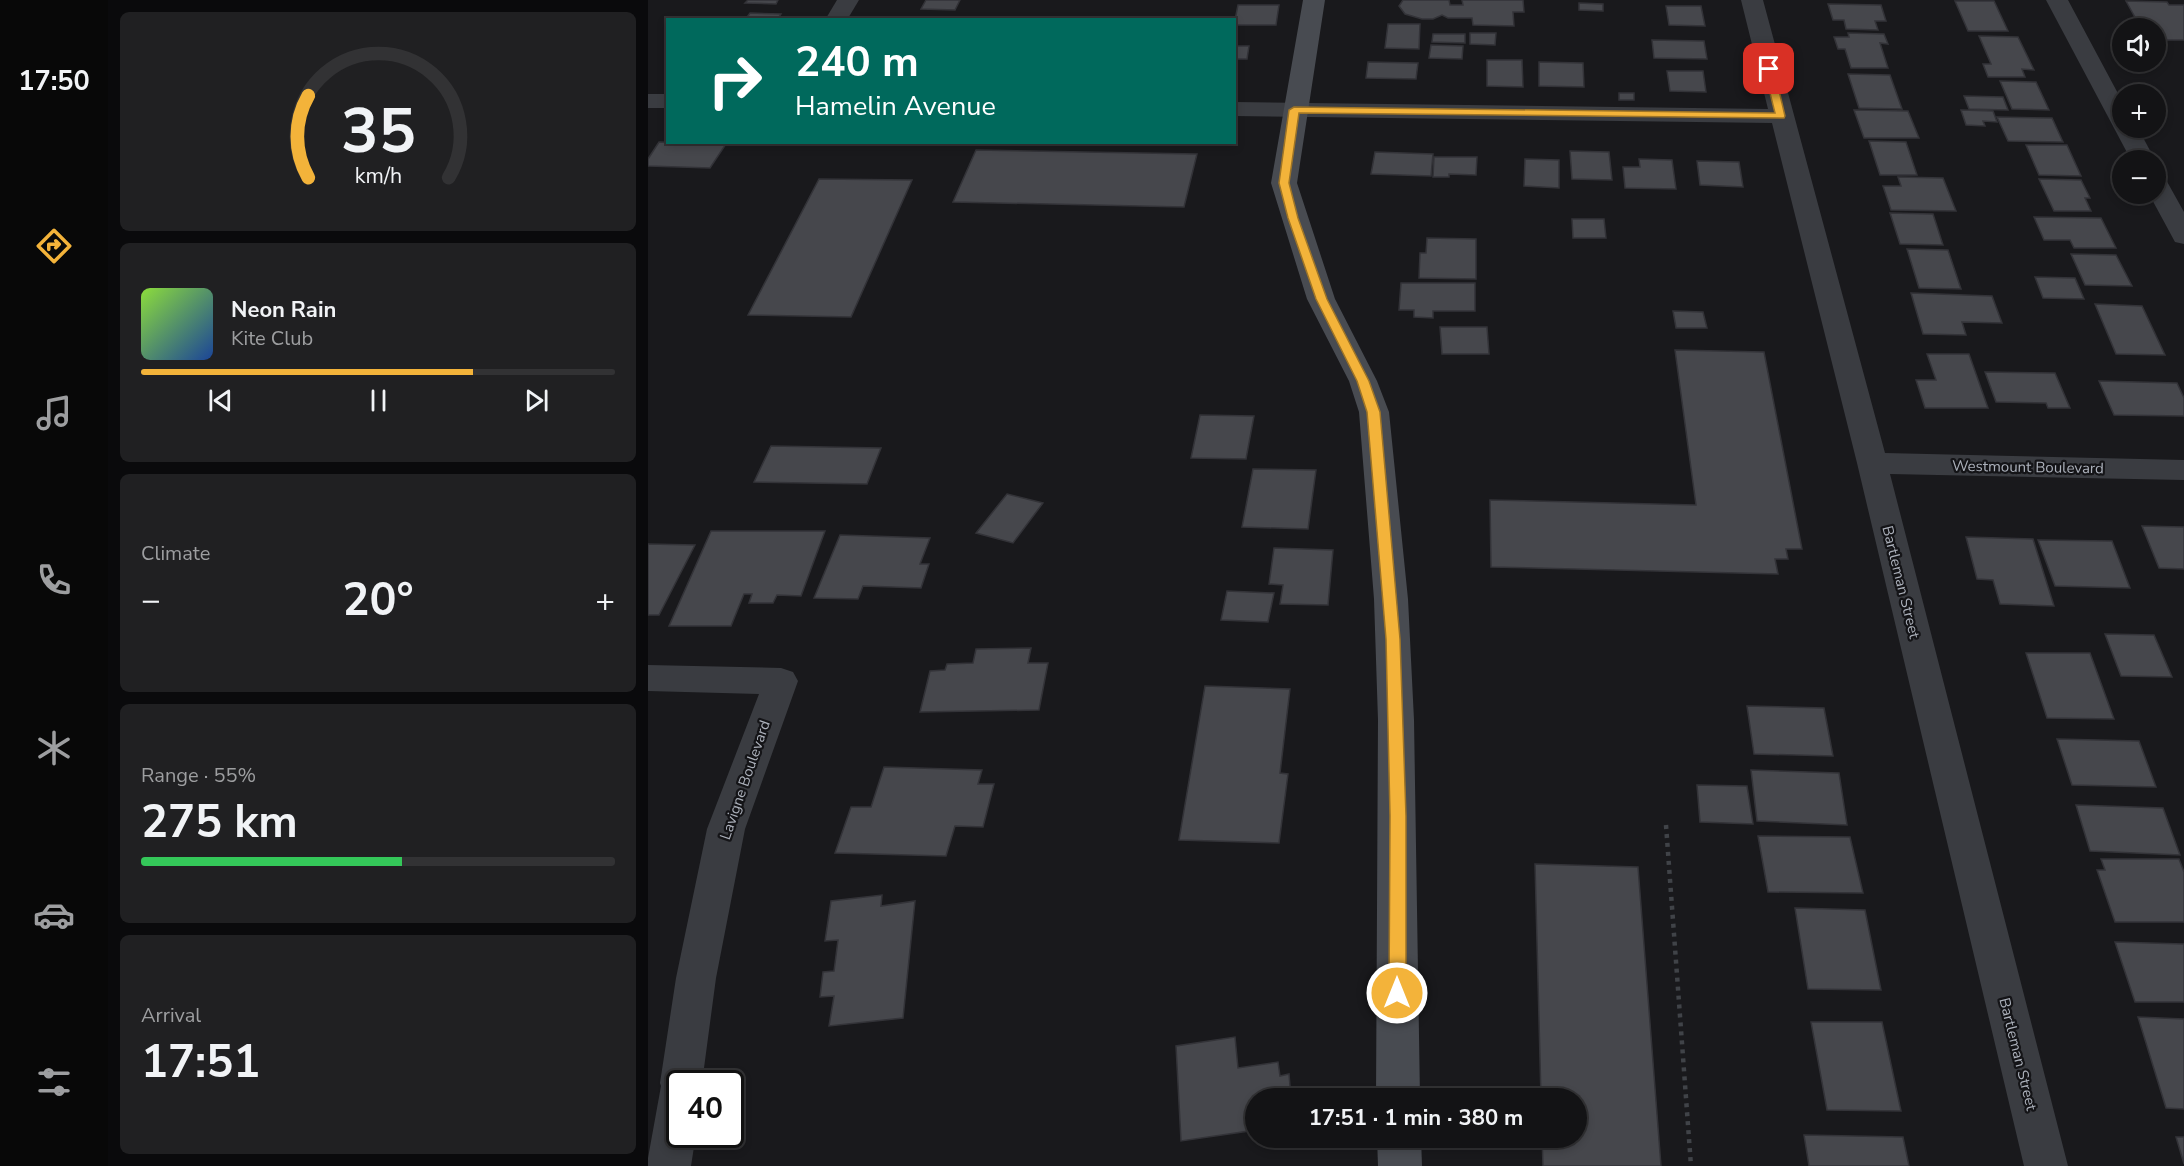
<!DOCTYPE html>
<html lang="en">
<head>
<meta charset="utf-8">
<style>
  body { margin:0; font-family:"Nunito Sans",sans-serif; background:#202022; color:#f1f3f6; height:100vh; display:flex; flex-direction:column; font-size:22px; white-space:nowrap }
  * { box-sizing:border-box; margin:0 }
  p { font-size:20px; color:#9d9ea0 }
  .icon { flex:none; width:33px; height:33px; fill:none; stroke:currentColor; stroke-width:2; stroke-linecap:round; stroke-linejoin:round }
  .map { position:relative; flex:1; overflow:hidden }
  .sheet { display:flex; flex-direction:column; gap:12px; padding:12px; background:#0a0a0c; width:540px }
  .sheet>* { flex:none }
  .top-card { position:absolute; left:18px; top:18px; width:570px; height:126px; border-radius:0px; box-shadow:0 3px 9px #0003,0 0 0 2px #323234; background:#00695c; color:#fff; overflow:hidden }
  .fabs { position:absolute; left:1464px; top:18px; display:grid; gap:12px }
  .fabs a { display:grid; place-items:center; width:54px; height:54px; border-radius:50%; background:#131315; box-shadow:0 3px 9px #0003,0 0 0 2px #323234; font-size:30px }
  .speed { position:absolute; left:18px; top:1070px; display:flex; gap:12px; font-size:30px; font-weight:700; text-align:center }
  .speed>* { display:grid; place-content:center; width:78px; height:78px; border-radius:50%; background:#131315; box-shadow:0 3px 9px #0003,0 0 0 2px #323234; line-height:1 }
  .speed .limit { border:3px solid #111; border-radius:9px; background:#fff; color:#111 }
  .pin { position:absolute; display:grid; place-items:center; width:51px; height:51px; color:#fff; margin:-26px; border-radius:12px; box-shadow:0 3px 9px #0006 }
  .me { position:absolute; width:66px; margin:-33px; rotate:0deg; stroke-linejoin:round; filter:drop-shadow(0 0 4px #0008) }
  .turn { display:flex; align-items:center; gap:21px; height:126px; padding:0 30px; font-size:27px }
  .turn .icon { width:78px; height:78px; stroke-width:2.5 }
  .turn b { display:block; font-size:42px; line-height:51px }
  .big { font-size:45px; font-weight:700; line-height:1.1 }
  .sheet .card { flex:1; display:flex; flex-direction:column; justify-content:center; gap:9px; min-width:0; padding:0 21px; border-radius:9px; background:#202022 }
  .sheet .dial { align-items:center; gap:0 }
  .dial svg { height:156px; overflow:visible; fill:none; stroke:#323234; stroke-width:7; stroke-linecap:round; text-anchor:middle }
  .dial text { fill:#f1f3f6; stroke:none }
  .song { display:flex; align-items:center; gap:18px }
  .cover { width:72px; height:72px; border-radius:9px; background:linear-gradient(135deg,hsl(90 70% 55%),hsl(220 70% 35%)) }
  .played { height:6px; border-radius:3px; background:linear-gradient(90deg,#f3b33a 70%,#323234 70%) }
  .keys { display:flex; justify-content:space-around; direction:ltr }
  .heat { display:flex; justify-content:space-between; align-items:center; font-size:33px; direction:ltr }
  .charge { height:9px; border-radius:4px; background:linear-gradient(90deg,#34c759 55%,#323234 0) }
  .trip { position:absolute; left:597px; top:1088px; width:342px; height:60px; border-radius:30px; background:#131315; box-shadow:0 3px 9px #0003,0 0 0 2px #323234; font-weight:700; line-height:60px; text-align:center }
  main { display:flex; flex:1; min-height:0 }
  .tabs { display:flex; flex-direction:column; width:108px; justify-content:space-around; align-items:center; background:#080808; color:#9d9ea0 }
  .tabs .icon { width:42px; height:42px }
  .tabs .current { color:#f3b33a }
  .tabs b { font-size:27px; color:#f1f3f6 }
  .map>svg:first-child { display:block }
  .building { fill:#46474c; stroke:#333338; stroke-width:1.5 }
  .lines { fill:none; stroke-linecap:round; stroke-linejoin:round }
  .path { stroke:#404348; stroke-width:4.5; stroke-dasharray:4 5; stroke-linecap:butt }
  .street { fill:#3a3c41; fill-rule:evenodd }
  .secondary { fill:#484b51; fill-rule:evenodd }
  .route { fill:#f3b33a; stroke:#9e7426; stroke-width:1.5 }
  .labels { text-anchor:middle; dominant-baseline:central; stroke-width:4.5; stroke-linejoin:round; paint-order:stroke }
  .street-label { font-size:15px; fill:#acb1bb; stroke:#141417 }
</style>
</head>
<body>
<main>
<nav class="tabs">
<b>17:50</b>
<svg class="icon current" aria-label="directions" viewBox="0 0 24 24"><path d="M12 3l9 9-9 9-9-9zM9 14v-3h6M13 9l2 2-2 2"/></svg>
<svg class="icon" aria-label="music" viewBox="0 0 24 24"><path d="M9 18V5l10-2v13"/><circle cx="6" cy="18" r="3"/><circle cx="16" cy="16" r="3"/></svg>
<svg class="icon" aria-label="phone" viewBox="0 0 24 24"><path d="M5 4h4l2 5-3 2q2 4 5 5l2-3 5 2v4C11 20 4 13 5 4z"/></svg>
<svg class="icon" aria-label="climate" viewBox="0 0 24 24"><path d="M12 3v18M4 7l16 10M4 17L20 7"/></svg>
<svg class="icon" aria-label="car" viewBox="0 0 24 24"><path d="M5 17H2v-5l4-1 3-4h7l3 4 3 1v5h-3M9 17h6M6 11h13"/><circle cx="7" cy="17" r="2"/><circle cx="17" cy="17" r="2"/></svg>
<svg class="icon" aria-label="filters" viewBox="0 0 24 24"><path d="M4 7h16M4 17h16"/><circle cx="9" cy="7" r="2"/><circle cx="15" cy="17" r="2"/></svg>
</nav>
<section class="sheet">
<div class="card dial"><svg viewBox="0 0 100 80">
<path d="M14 69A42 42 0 1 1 86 69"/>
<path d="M14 69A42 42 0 0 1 14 27" stroke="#f3b33a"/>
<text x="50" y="56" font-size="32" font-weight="700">35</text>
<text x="50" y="72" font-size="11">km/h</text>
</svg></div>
<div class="card">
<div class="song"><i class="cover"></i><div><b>Neon Rain</b><p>Kite Club</p></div></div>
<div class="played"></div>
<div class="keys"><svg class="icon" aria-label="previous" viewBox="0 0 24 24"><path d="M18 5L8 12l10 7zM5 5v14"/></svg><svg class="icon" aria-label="pause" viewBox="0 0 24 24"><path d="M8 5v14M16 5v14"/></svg><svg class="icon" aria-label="next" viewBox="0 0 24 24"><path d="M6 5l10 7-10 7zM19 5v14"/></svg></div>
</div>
<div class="card"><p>Climate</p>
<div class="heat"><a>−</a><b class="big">20°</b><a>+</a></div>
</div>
<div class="card"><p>Range · 55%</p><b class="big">275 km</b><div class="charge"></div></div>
<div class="card"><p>Arrival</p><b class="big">17:51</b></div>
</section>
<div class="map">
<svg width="1536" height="1166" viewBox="0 0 1536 1166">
  <rect width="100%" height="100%" fill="#19191c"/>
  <g class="building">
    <polygon points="100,0 130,0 128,4 97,3"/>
    <polygon points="278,0 312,0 307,10 273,9"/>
    <polygon points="801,0 802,5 815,5 814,0 875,0 876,12 865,12 866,26 825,25 824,18 800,18 794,15 785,19 774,19 757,14 751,6 755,0"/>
    <polygon points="1307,1 1346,1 1360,31 1320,31"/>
    <polygon points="1478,1 1519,2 1521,5 1536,5 1536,40 1508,40 1508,28 1493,28"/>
    <polygon points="931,3 955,4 955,11 931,10"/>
    <polygon points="1180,4 1233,5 1238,21 1227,21 1230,30 1198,29 1196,20 1185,20"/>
    <polygon points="590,5 631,5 628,25 586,25"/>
    <polygon points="1018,6 1053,6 1057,26 1021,25"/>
    <polygon points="102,13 133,14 129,20 97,20"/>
    <polygon points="740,24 772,24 771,49 737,48"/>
    <polygon points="822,33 848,33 847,45 822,44"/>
    <polygon points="1200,33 1236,34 1240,44 1232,43 1240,68 1203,68 1197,49 1190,49 1186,37 1201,37"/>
    <polygon points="785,34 817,34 817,43 784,42"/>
    <polygon points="1331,36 1370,37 1386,70 1374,69 1377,77 1340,77 1335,64 1343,64"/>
    <polygon points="1004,40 1056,41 1059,59 1006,58"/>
    <polygon points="783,45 815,46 814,59 781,58"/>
    <polygon points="586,46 601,46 599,59 586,59"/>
    <polygon points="839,60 874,60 875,87 839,86"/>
    <polygon points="720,62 770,63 768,79 718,78"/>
    <polygon points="891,62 935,63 936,87 891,86"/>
    <polygon points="1019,71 1055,71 1058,92 1022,91"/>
    <polygon points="1200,74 1242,75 1254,109 1211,108"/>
    <polygon points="1352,81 1388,82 1401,110 1364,109"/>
    <rect x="971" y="93" width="15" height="7"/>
    <polygon points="1316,96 1355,97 1360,110 1321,109"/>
    <polygon points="1206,110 1260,111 1271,138 1216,138"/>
    <polygon points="1313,110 1345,111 1349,122 1335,121 1337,126 1318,125"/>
    <polygon points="1349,117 1404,118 1415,142 1360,141"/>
    <polygon points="1221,141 1258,142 1269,175 1232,175"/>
    <polygon points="11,142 78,144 62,168 0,166 0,159"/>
    <polygon points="1378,145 1419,145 1433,176 1391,175"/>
    <polygon points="328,150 549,154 536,207 305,202"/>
    <polygon points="922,151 961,152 964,180 924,179"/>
    <polygon points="727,152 785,154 783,176 723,174"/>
    <polygon points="786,157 829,157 828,175 801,174 801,177 785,177"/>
    <polygon points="877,159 911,160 911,188 876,186"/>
    <polygon points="991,159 1024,160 1028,189 977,188 975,167 992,167"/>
    <polygon points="1049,161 1091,162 1095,187 1052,185"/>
    <polygon points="1250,177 1295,178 1308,211 1243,210 1235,186 1253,186"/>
    <polygon points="171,179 264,180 203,317 100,315"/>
    <polygon points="1391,179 1433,180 1442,198 1437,198 1443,211 1406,211"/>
    <polygon points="1242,213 1285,214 1295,245 1252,244"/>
    <polygon points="1386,217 1453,218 1468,248 1426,248 1422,240 1396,240"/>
    <polygon points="924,219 956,219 958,238 925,238"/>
    <polygon points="779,238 828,239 828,279 771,278 772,253 778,253"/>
    <polygon points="1259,249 1300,250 1313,289 1271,288"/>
    <polygon points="1423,254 1468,255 1484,286 1437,285"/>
    <polygon points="1387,277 1427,278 1436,299 1395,298"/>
    <polygon points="753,283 827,283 827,311 785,311 785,318 766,317 766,310 751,310"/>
    <polygon points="1263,293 1344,296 1354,323 1314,322 1318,335 1275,334"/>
    <polygon points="1447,304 1494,306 1517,355 1468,354"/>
    <polygon points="1025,311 1055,312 1059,328 1028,328"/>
    <polygon points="792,327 839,327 841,354 794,354"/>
    <polygon points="1027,350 1116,352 1154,549 1138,549 1140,559 1127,559 1130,574 843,567 842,500 1048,505"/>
    <polygon points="1279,354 1321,354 1340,408 1277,408 1268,380 1288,380"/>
    <polygon points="1337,372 1407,373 1422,408 1400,408 1398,403 1348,402"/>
    <polygon points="1451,381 1529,383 1536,398 1536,416 1466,415"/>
    <polygon points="552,415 606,416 598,459 543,458"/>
    <polygon points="123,446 233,448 219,484 106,482"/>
    <polygon points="605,469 668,470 660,529 594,527"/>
    <polygon points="359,494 395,503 365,543 328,533"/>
    <polygon points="1494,526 1536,527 1536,569 1511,568"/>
    <polygon points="63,531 177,531 153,596 129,595 125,603 101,603 104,594 96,594 83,626 21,626"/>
    <polygon points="192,535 282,538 272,564 281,564 273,588 215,586 210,599 166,598"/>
    <polygon points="1318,537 1385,539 1406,606 1352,604 1345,580 1329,579"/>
    <polygon points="1390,540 1464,541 1482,588 1407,586"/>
    <polygon points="0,544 47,545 11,615 0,615"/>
    <polygon points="626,548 685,550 680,605 632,604 635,585 621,584"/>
    <polygon points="579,591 626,593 620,622 573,620"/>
    <polygon points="1457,634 1506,635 1524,677 1473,676"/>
    <polygon points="383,648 380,663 400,663 391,710 272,712 282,671 297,670 299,664 325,663 328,649"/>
    <polygon points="1378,653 1442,653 1466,719 1399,718"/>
    <polygon points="557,686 642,689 632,773 640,774 631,843 531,840"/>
    <polygon points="1099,706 1176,708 1185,756 1106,754"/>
    <polygon points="1409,739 1491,741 1508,787 1424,785"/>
    <polygon points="236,767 334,770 330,784 346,784 335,827 307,826 298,856 187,853 203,807 223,807"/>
    <polygon points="1103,770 1191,773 1199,825 1109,821"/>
    <polygon points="1049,785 1099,786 1105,824 1052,822"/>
    <polygon points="1428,805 1515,808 1532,855 1442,851"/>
    <polygon points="1110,836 1202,837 1215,893 1120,892"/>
    <polygon points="1453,859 1531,859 1536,872 1536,922 1467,922 1449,870 1457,870"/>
    <polygon points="887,864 990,867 1013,1166 895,1166 894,1137 928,1137 928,1098 893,1098"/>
    <polygon points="234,895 233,906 267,901 255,1018 181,1026 186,996 172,997 175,972 186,971 190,940 177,941 183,901"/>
    <polygon points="1147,908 1217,910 1233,990 1160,989"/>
    <polygon points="1467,942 1536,944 1536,1002 1487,1002"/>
    <polygon points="1490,1017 1536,1019 1536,1109 1518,1108"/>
    <polygon points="1163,1022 1234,1022 1253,1111 1179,1110"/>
    <polygon points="587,1037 590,1068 630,1062 632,1076 641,1074 643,1098 608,1098 608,1130 533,1141 528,1046"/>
    <polygon points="1156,1135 1255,1137 1261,1166 1161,1166"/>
    <polygon points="1528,1137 1536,1137 1536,1164"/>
  </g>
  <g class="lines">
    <polyline class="path" points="1018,825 1043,1166"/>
    <g class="street">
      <polygon points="189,0 211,0 199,20 177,20"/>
      <polygon points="1093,0 1115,0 1237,453 1536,460 1536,480 1242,474 1420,1166 1376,1166 1209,463 1124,123 586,116 586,102 1120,109"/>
      <polygon points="1398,0 1420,0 1474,101 1474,128 1490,128 1507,160 1483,160"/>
      <rect x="0" y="94" width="20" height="14"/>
      <polygon points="1508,175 1517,178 1536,212 1536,244 1527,242 1501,194 1508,194"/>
      <polygon points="0,665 133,668 145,672 150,681 97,829 68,978 54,1083 32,1083 32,1134 48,1134 43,1166 0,1166 0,1158 13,1086 12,1083 28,978 59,829 111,694 0,691"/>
    </g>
    <g class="secondary">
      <polygon points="655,0 677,0 649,183 687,299 729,381 741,412 760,599 766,720 772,1098 728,1098 730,720 726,599 711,412 701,381 659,299 623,183"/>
      <polygon points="729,1137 773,1137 774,1166 730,1166"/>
    </g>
  </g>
  <polygon class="route" points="1121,66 1126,69 1137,116 1136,118 651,113 641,183 650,218 679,299 721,381 732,412 752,639 758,816 758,993 755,998 749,1001 743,998 741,993 742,816 738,639 719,412 709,381 668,299 640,218 631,183 641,110 646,107 1127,113 1116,69"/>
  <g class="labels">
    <g class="street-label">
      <text transform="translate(1380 467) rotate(1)">Westmount Boulevard</text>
      <text transform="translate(1253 582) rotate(76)">Bartleman Street</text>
      <text transform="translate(97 780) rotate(-71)">Lavigne Boulevard</text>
      <text transform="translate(1370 1054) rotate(76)">Bartleman Street</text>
    </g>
  </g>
</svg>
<div class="fabs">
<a><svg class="icon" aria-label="sound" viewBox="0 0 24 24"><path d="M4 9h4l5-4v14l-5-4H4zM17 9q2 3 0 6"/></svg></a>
<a>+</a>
<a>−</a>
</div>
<div class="speed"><div class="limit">40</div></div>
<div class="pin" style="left:1121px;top:69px;background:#d93025"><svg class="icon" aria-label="arrive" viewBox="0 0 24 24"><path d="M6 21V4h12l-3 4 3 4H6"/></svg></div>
<svg class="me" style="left:749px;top:993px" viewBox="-20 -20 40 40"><circle r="17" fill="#f3b33a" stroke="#fff" stroke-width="3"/><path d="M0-11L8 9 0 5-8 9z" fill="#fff"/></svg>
<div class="trip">17:51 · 1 min · 380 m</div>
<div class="top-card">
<div class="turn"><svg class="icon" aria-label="right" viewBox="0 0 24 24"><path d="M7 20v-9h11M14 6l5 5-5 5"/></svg><div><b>240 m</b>Hamelin Avenue</div></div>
</div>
</div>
</main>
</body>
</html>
